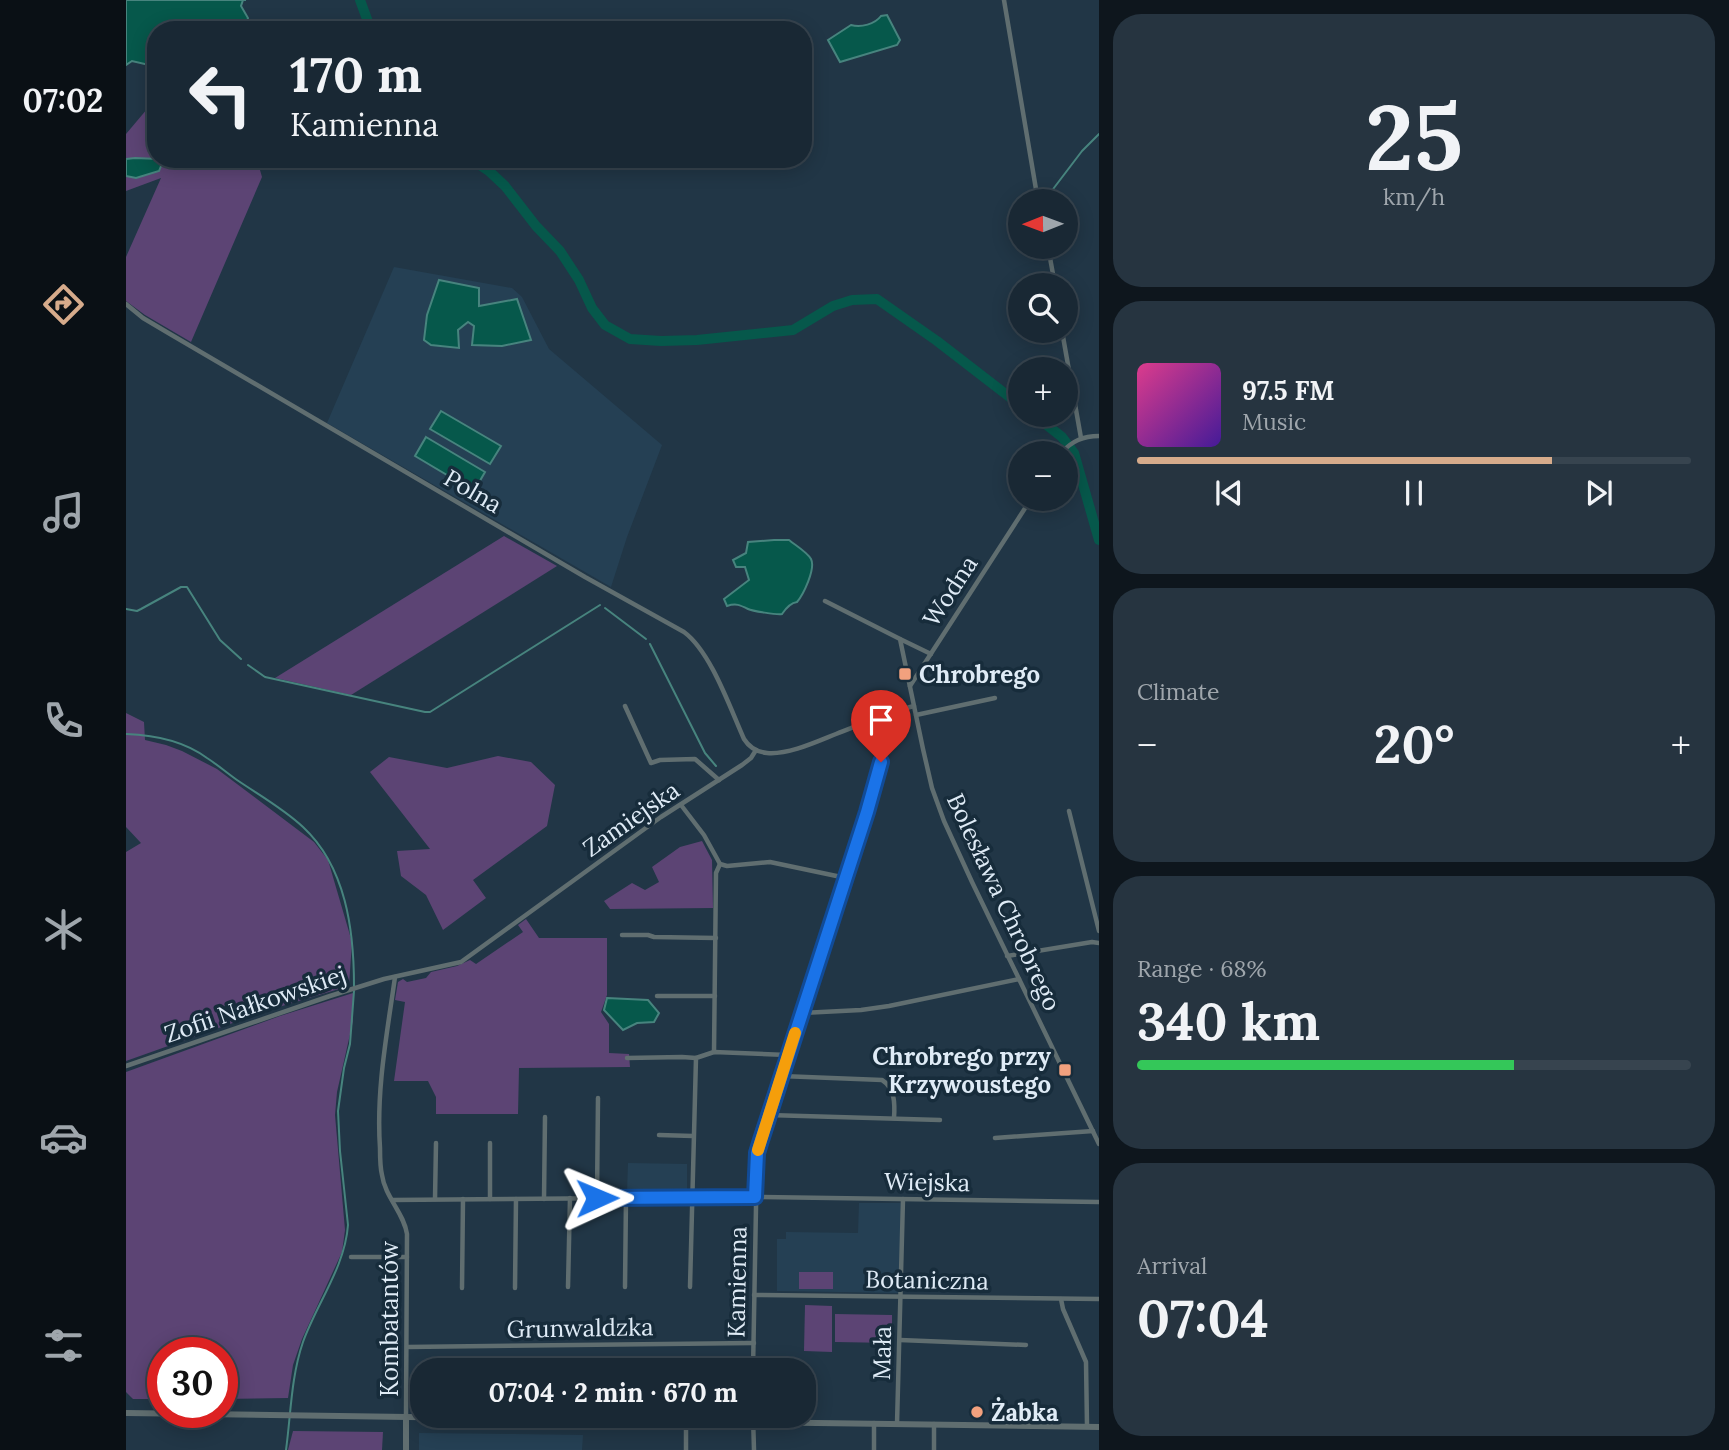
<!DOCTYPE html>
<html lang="en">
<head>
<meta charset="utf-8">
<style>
  body { margin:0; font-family:Lora,serif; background:#263440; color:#f1f3f6; height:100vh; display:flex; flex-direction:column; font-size:26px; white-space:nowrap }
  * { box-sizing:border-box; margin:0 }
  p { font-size:23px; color:#9fa6ac }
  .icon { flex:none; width:38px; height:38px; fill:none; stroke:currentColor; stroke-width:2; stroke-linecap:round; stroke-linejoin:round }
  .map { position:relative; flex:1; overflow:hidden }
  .details { display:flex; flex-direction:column; gap:14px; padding:14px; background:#0e161d; width:630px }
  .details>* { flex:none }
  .top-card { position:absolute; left:21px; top:21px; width:665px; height:147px; border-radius:28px; box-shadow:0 4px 18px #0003,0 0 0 2px #37444f; background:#192834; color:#f1f3f6; overflow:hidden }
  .needle { width:46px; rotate:269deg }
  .buttons { position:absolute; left:882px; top:189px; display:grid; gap:14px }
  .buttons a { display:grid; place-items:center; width:70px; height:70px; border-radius:50%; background:#192834; box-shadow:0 4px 18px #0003,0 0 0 2px #37444f; font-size:35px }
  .speed { position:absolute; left:21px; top:1337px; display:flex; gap:14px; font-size:35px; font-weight:700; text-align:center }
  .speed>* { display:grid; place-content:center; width:91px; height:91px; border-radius:50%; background:#192834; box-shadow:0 4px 18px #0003,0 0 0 2px #37444f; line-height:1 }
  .speed .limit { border:10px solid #d22; background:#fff; color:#111 }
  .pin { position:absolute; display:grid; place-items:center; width:60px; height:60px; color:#fff; margin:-72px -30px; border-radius:50% 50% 50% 0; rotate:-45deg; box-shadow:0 0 7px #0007 }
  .pin .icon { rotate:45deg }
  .me { position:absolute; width:77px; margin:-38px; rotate:89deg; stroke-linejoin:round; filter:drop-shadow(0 0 5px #0008) }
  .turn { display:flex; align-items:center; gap:24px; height:147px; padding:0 28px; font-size:32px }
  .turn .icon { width:91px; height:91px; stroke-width:2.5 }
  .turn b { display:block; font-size:49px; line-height:60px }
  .big { font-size:52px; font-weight:700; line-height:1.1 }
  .details .widget { flex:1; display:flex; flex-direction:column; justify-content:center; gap:10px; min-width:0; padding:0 24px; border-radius:28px; background:#263440 }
  .details .dial { align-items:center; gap:0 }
  .dial b { font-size:91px; line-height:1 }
  .song { display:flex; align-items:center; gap:21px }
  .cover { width:84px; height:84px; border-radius:10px; background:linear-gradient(135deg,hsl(330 70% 55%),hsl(260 70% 35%)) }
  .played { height:7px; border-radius:4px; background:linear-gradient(90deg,#d6ab8b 75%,#37444f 75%) }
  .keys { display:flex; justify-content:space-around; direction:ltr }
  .heat { display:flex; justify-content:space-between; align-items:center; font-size:38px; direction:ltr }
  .charge { height:10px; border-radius:5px; background:linear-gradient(90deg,#34c759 68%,#37444f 0) }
  .trip { position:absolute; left:284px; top:1358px; width:406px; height:70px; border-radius:28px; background:#192834; box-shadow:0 4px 18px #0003,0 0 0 2px #37444f; font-weight:700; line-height:70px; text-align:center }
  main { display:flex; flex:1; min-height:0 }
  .dock { display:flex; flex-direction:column; width:126px; justify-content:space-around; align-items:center; background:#0a1015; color:#9fa6ac }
  .dock .icon { width:49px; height:49px }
  .dock .current { color:#d6ab8b }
  .dock b { font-size:32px; color:#f1f3f6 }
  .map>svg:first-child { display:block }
  .built { fill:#254054 }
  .green { fill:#5c4474 }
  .water { fill:#06584b; stroke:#47847e; stroke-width:2 }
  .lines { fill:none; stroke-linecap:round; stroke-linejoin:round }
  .stream { stroke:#47847e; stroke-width:2 }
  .river { stroke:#06584b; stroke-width:10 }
  .minor { stroke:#606e70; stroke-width:4.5 }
  .tertiary { stroke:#606e70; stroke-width:6 }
  .route-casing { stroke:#114b97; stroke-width:18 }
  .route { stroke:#1a73e8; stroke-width:12 }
  .slow { stroke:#f59e0b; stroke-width:12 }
  .poi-dot { fill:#f2a17e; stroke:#172c3b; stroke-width:2.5 }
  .labels { text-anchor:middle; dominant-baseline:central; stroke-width:7; stroke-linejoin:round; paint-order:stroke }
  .street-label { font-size:24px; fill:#dfebf6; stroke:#172c3b }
  .poi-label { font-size:24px; font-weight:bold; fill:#dfebf6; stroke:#172c3b; text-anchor:start }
</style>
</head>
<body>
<main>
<nav class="dock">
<b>07:02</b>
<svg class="icon current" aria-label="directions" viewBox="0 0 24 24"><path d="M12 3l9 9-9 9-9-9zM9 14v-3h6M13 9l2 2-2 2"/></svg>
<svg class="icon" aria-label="music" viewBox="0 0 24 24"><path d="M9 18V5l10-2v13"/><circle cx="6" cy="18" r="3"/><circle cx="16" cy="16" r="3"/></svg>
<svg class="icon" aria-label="phone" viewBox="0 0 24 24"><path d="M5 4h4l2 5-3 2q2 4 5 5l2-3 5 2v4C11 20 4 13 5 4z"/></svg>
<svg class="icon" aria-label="climate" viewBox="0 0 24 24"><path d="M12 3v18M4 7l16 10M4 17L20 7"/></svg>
<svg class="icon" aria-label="car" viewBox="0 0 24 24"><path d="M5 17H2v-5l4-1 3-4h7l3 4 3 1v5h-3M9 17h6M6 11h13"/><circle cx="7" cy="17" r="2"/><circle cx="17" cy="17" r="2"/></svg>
<svg class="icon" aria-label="filters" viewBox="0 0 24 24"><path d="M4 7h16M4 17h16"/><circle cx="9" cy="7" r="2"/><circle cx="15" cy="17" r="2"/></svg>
</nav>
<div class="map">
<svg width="973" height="1450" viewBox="0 0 973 1450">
  <rect width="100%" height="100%" fill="#213646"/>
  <g class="built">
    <polygon points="268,267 386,288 396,297 423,349 536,445 501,537 485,587 201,423"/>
    <polygon points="502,1163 561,1164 561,1192 501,1193"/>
    <polygon points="733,1203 775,1203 774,1293 651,1291 651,1239 660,1239 660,1232 732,1233"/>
    <polygon points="293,1433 390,1434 457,1435 456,1450 293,1450"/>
  </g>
  <g class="green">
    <polygon points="27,102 30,102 30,159 133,159 134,170 136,177 65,342 19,315 0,301 0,257 35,178 0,191 0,134"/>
    <polygon points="378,536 431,566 225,695 149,678"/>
    <polygon points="0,713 18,722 19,740 40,745 56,751 91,769 188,842 202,860 226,942 223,986 146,1009 0,1061 0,852 15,843 0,827"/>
    <polygon points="372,756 405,762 429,785 421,826 347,880 360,898 317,930 300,895 275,876 271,851 304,849 244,772 263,757 321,768"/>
    <polygon points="576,841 586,860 587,908 484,909 478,901 506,883 519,890 533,882 526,867 554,847"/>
    <polygon points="400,919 413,938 481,938 481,995 475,1012 483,1024 483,1053 503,1054 504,1067 393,1068 392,1114 310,1114 310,1097 302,1081 268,1081 279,1002 269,1000 272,982 277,979 281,982 300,978 305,972 331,966 344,960 350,964 397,932 392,925"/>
    <polygon points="227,993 227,1021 211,1092 209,1115 219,1230 216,1252 176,1339 167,1365 162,1398 96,1399 96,1353 37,1353 37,1399 7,1399 0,1392 0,1072 154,1016"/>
    <rect x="673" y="1272" width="34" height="17"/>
    <polygon points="679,1305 706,1306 706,1352 678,1351"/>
    <polygon points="709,1314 766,1315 766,1343 709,1342"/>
    <polygon points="167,1431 257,1432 256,1450 162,1450"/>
  </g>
  <g class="water">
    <polygon points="0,0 120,0 117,0 115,6 122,18 118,30 30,30 30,64 23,65 6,61 0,65"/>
    <path d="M761 15 774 40 771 45 714 62 702 40 725 25C735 28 749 24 755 16Z"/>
    <polygon points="9,158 33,159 35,166 33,171 10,178 0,176 0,159"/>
    <polygon points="313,280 353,288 353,306 391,299 405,340 376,346 346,345 348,326 342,322 332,330 333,348 305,345 298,340 301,315"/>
    <polygon points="315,411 375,446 364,464 304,429"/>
    <polygon points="300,437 359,472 348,491 289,456"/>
    <path d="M648 540H663C669 545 681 552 685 559 690 569 677 595 671 602 664 603 660 608 656 614 651 615 626 611 622 609 614 605 610 603 601 606L598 599 623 580 619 567H610L607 560 620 553 622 542Z"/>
    <polygon points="481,998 522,1000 533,1013 528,1022 511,1023 497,1030 478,1010"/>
  </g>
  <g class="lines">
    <g class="stream">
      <polyline points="918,201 956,151 973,134"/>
      <polyline points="479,608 520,639"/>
      <polyline points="0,609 11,611 15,609 55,587 61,587 94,640 115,659"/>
      <polyline points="524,644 579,753 590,766"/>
      <polyline points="122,665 139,677 299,712 304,712 474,605"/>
      <path d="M0 734C29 735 58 741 81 758 92 765 101 773 111 780 133 795 158 809 177 827 220 867 228 930 228 986"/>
      <path d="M160 1450C165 1413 165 1377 177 1342 191 1303 219 1267 222 1225L214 1151 212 1111 218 1068 224 1044 228 991"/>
    </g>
    <g class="river">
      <polyline points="234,0 245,30"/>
      <polyline points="345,159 363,171 379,186 410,226 434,251 453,280 466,308 479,325 504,339 535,341 571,340 667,330 707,306 726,300 751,299 811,341 894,405"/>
      <polyline points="908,415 936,437 948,453 973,540"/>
    </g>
    <g class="minor">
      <polyline points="878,0 912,201"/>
      <polyline points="922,247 929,285"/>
      <path d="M0 304 17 318 44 334 459 577 558 632C585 652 604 708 618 739 623 747 631 752 641 753 662 755 690 742 710 734 736 724 761 713 788 706"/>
      <polyline points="936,331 955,438"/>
      <path d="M935 453C946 441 957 436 973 436"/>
      <polyline points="699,601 774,639 797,749 806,788 818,821 846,882 973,1144"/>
      <polyline points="774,639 805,654"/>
      <polyline points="784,686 905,499"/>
      <polyline points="499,706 525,763 534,760 569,759 593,780"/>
      <polyline points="790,715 869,698"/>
      <polyline points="555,805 578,835 594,864 601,866 644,862 720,878"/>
      <polyline points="943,811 973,931"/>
      <polyline points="496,935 522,935 528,937 590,938"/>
      <polyline points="881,956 966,942 973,943"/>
      <path d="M269 977C261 1034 250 1090 254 1148 254 1157 254 1167 256 1175 259 1197 278 1213 281 1234L280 1417"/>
      <polyline points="531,996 589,996"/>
      <polyline points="676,1013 735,1010 763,1006 893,979"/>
      <polyline points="588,1052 590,873 594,864"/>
      <polyline points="501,1058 556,1057 570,1058"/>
      <polyline points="0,1066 204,996 258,979 335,962 535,817 616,765 625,758 630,750"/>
      <path d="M655 1076 756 1080C769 1088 769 1104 768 1118"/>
      <polyline points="642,1115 814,1120"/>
      <polyline points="533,1135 567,1136"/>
      <polyline points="869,1138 967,1131"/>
      <polyline points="471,1198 472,1098"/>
      <polyline points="309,1199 310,1143"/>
      <polyline points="364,1199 364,1143"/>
      <polyline points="418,1199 419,1117"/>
      <polyline points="266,1200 629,1197 973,1202"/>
      <polyline points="225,1257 281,1257"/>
      <polyline points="442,1287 444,1198"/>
      <polyline points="499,1287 500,1198"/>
      <polyline points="564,1287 570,1058 588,1052 661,1055"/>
      <polyline points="336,1288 337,1199"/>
      <polyline points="389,1288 390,1199"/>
      <polyline points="628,1295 973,1299"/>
      <polyline points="935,1299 937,1309 960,1362 961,1426"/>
      <polyline points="774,1340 900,1345"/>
      <polyline points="281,1347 628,1343"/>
      <polyline points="627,1370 631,1153 741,812 769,711"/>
      <polyline points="627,1416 628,1450"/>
      <polyline points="771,1424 777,1199"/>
      <polyline points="560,1450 560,1421"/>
      <polyline points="748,1450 748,1423"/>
      <polyline points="808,1450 808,1424"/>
    </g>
    <g class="tertiary">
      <polyline points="0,1413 973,1427"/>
      <polyline points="280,1450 280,1417"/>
    </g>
  </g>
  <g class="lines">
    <g class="route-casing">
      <polyline id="route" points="471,1198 629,1197 631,1153 635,1140 741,812 755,762"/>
    </g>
    <use href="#route" class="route"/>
    <polyline class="slow" points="632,1150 669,1033"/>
  </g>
  <g class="poi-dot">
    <rect x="772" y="667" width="14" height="14" rx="3.5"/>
    <rect x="932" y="1063" width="14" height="14" rx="3.5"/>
    <circle cx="851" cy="1412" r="7"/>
  </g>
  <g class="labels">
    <g class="street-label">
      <text transform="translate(347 491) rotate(30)">Polna</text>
      <text transform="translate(824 591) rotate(-57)">Wodna</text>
      <text transform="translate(505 819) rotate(-35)">Zamiejska</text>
      <text transform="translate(878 902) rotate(65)">Bolesława Chrobrego</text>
      <text transform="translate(129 1004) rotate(-19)">Zofii Nałkowskiej</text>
      <text transform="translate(801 1182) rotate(1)">Wiejska</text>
      <text transform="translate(801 1280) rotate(1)">Botaniczna</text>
      <text transform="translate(611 1282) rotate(-89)">Kamienna</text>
      <text transform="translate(263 1319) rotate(-90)">Kombatantów</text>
      <text transform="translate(454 1328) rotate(-1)">Grunwaldzka</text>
      <text transform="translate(756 1353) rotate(-89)">Mała</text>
    </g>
    <g class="poi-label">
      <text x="793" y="674">Chrobrego</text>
      <text x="925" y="1056" text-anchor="end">Chrobrego przy<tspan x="925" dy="28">Krzywoustego</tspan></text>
      <text x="865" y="1412">Żabka</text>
    </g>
  </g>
</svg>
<div class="buttons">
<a><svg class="needle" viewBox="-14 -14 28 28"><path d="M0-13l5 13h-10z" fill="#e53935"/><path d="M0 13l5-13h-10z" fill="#9fa6ac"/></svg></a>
<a><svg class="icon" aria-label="search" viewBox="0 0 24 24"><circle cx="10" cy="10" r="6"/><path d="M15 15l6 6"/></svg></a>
<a>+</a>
<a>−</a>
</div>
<div class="speed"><div class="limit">30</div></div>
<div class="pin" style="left:755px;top:762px;background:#d93025"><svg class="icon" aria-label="arrive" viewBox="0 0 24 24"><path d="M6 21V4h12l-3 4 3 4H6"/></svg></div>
<svg class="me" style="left:471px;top:1198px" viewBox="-20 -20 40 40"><path d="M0-17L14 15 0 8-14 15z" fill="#1a73e8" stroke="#fff" stroke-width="4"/></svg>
<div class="trip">07:04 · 2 min · 670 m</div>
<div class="top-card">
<div class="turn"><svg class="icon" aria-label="left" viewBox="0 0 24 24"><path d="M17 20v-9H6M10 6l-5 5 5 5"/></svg><div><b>170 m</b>Kamienna</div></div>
</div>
</div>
<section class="details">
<div class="widget dial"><b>25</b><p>km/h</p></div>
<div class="widget">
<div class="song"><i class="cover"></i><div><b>97.5 FM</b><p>Music</p></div></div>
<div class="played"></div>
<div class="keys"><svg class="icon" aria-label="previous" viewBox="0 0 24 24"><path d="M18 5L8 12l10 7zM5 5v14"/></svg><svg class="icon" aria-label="pause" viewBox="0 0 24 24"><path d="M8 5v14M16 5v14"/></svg><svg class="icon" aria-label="next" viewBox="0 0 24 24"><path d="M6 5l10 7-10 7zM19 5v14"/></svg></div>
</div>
<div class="widget"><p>Climate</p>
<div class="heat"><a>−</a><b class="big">20°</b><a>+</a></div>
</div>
<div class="widget"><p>Range · 68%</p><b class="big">340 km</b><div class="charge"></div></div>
<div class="widget"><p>Arrival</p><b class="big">07:04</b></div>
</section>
</main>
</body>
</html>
